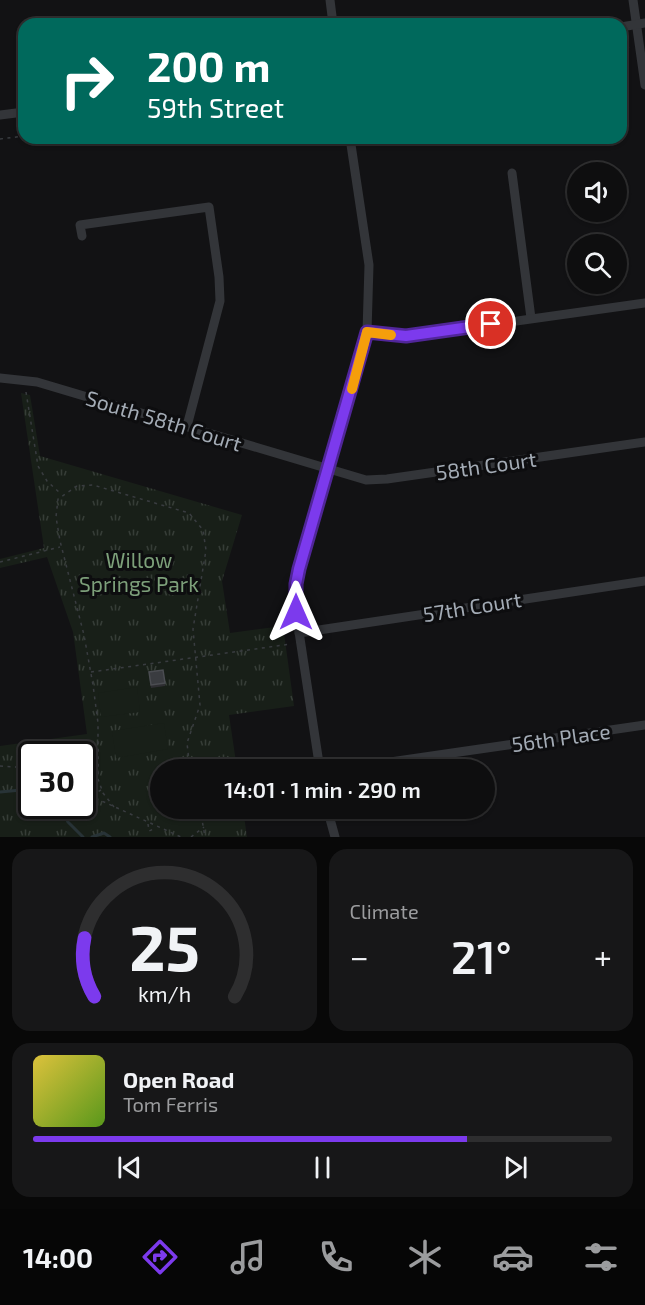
<!DOCTYPE html>
<html lang="en">
<head>
<meta charset="utf-8">
<style>
  body { margin:0; font-family:"Exo 2",sans-serif; background:#171718; color:#f1f3f6; height:100vh; display:flex; flex-direction:column; font-size:22px; white-space:nowrap }
  * { box-sizing:border-box; margin:0 }
  p { font-size:20px; color:#9b9c9e }
  .icon { flex:none; width:33px; height:33px; fill:none; stroke:currentColor; stroke-width:2; stroke-linecap:round; stroke-linejoin:round }
  .map { position:relative; height:837px; overflow:hidden }
  .panel { display:flex; flex-direction:column; gap:12px; padding:12px; background:#080808; flex:1 }
  .panel>* { flex:none }
  .banner { position:absolute; left:18px; top:18px; width:609px; height:126px; border-radius:18px; box-shadow:0 2px 4px #0004,0 0 0 2px #2e2e2f; background:#00695c; color:#fff; overflow:hidden }
  .tools { position:absolute; left:567px; top:162px; display:grid; gap:12px }
  .tools a { display:grid; place-items:center; width:60px; height:60px; border-radius:50%; background:#0e0e0f; box-shadow:0 2px 4px #0004,0 0 0 2px #2e2e2f; font-size:30px }
  .speed { position:absolute; left:18px; top:741px; display:flex; gap:12px; font-size:30px; font-weight:700; text-align:center }
  .speed>* { display:grid; place-content:center; width:78px; height:78px; border-radius:50%; background:#0e0e0f; box-shadow:0 2px 4px #0004,0 0 0 2px #2e2e2f; line-height:1 }
  .speed .limit { border:3px solid #111; border-radius:9px; background:#fff; color:#111 }
  .pin { position:absolute; display:grid; place-items:center; width:51px; height:51px; color:#fff; margin:-26px; border:3px solid #fff; border-radius:50%; box-shadow:0 2px 6px #0007 }
  .me { position:absolute; width:66px; margin:-33px; rotate:0deg; stroke-linejoin:round; filter:drop-shadow(0 0 4px #0008) }
  .turn { display:flex; align-items:center; gap:21px; height:126px; padding:0 30px; font-size:27px }
  .turn .icon { width:78px; height:78px; stroke-width:2.5 }
  .turn b { display:block; font-size:42px; line-height:51px }
  .big { font-size:45px; font-weight:600; line-height:1.1 }
  .panel .widget { flex:1; display:flex; flex-direction:column; justify-content:center; gap:9px; min-width:0; padding:0 21px; border-radius:18px; background:#171718 }
  .panel .dial { align-items:center; gap:0 }
  .dial svg { height:156px; overflow:visible; fill:none; stroke:#2e2e2f; stroke-width:7; stroke-linecap:round; text-anchor:middle }
  .dial text { fill:#f1f3f6; stroke:none }
  .song { display:flex; align-items:center; gap:18px }
  .cover { width:72px; height:72px; border-radius:9px; background:linear-gradient(135deg,hsl(50 70% 55%),hsl(90 70% 35%)) }
  .played { height:6px; border-radius:3px; background:linear-gradient(90deg,#7c3aed 75%,#2e2e2f 75%) }
  .keys { display:flex; justify-content:space-around; direction:ltr }
  .heat { display:flex; justify-content:space-between; align-items:center; font-size:33px; direction:ltr }
  .panel .tiles { flex:1; display:grid; gap:12px; grid-template-columns:1fr 1fr }
  .widget:last-child { grid-column:span 2 }
  .trip { position:absolute; left:150px; top:759px; width:345px; height:60px; border-radius:30px; background:#0e0e0f; box-shadow:0 2px 4px #0004,0 0 0 2px #2e2e2f; font-weight:600; line-height:60px; text-align:center }
  .tabs { display:flex; height:96px; justify-content:space-around; align-items:center; background:#060606; color:#9b9c9e }
  .tabs .icon { width:42px; height:42px }
  .tabs .active { color:#7c3aed }
  .tabs b { font-size:27px; color:#f1f3f6 }
  .map>svg:first-child { display:block }
  .grass { fill:url(#grass-tufts); fill-rule:evenodd }
  .pitch { fill:#181f18 }
  .lines { fill:none; stroke-linecap:round; stroke-linejoin:round }
  .stream { stroke:#283337; stroke-width:3 }
  .path { stroke:#393c40; stroke-width:1.5; stroke-dasharray:3 4.5; stroke-linecap:butt }
  .minor { stroke:#333539; stroke-width:9 }
  .wall { fill:#2e2e32 }
  .building { fill:#3a3c40; stroke:#4b4d52; stroke-width:1.5 }
  .route-casing { stroke:#51269a; stroke-width:15 }
  .route { stroke:#7c3aed; stroke-width:10 }
  .slow { stroke:#f59e0b; stroke-width:10 }
  .labels { text-anchor:middle; dominant-baseline:central; stroke-width:6; stroke-linejoin:round; paint-order:stroke }
  .street-label { font-size:21px; fill:#a3abb5; stroke:#0d0d0f }
  .park-label { font-size:21px; fill:#7da07a; stroke:#0d0d0f }
</style>
</head>
<body>
<div class="map">
<svg width="645" height="837" viewBox="0 0 645 837">
  <defs>
    <pattern id="grass-tufts" width="24" height="20" patternUnits="userSpaceOnUse" patternTransform="scale(1.5)"><rect width="24" height="20" fill="#181f18"/><path d="M3 7l-1-3M5 7V3M7 7l1-3M15 17l-1-3M17 17v-4M19 17l1-3" fill="none" stroke="#363d37"/></pattern>
  </defs>
  <rect width="100%" height="100%" fill="#121214"/>
  <path class="grass" d="M21 393 30 395 40 456 242 515 222 581 230 633 283 626 294 706 229 715 237 769 160 770V808L243 809 247 837H0V746L87 734 73 632 47 557 0 568V559L44 548ZM32 754H82V806H32Z"/>
  <g class="pitch">
    <polygon points="137,687 140,712 101,717 98,693"/>
    <polygon points="164,723 168,749 116,758 112,731"/>
  </g>
  <g class="lines">
    <g class="stream">
      <polyline points="0,792 32,789"/>
      <polyline points="60,806 68,822 83,837"/>
      <polyline points="92,837 104,833 110,837"/>
    </g>
    <g class="path">
      <polyline points="621,50 629,47"/>
      <polyline points="0,139 24,136"/>
      <polyline points="26,392 38,466 47,481 61,494"/>
      <polyline points="0,562 60,547"/>
      <polyline points="91,672 291,644"/>
      <polyline points="0,766 32,768"/>
      <polyline points="82,792 181,837"/>
      <polyline points="92,795 101,790"/>
      <polyline points="114,807 103,793 98,779 98,723 93,685 84,635 60,541 56,517 58,499 77,486 93,485 189,513 203,530 206,550 193,629 200,705 187,743 190,770"/>
      <polyline points="200,808 205,837"/>
      <polyline points="148,824 149,831 156,828"/>
      <polyline points="191,837 204,827"/>
    </g>
    <g class="minor">
      <polyline points="330,0 333,24"/>
      <polyline points="633,0 645,85"/>
      <polyline points="621,27 645,23"/>
      <polyline points="0,115 24,112"/>
      <polyline points="512,173 531,318"/>
      <polyline points="82,236 80,225 209,207 219,277 220,301 187,426"/>
      <polyline points="367,332 417,335 645,303"/>
      <polyline points="0,378 37,382 366,480 387,479 645,442"/>
      <polyline points="299,633 645,581"/>
      <polyline points="320,770 296,612 295,584 367,332 369,265 350,138"/>
      <polyline points="335,770 645,725"/>
      <polyline points="327,808 335,837"/>
    </g>
  </g>
  <polygon class="wall" points="149,675 165,683 165,686 151,688"/>
  <polygon class="building" points="163,670 165,683 151,685 149,672"/>
  <g class="lines">
    <g class="route-casing">
      <polyline id="route" points="296,612 296,584 299,569 367,332 406,336 491,324"/>
    </g>
    <use href="#route" class="route"/>
    <polyline class="slow" points="352,389 367,332 391,335"/>
  </g>
  <g class="labels">
    <g class="street-label">
      <text transform="translate(164 420) rotate(17)">South 58th Court</text>
      <text transform="translate(486 465) rotate(-8)">58th Court</text>
      <text transform="translate(472 606) rotate(-9)">57th Court</text>
      <text transform="translate(561 737) rotate(-8)">56th Place</text>
    </g>
    <g class="park-label">
      <text x="139" y="559">Willow<tspan x="139" dy="24">Springs Park</tspan></text>
    </g>
  </g>
</svg>
<div class="tools">
<a><svg class="icon" aria-label="sound" viewBox="0 0 24 24"><path d="M4 9h4l5-4v14l-5-4H4zM17 9q2 3 0 6"/></svg></a>
<a><svg class="icon" aria-label="search" viewBox="0 0 24 24"><circle cx="10" cy="10" r="6"/><path d="M15 15l6 6"/></svg></a>
</div>
<div class="speed"><div class="limit">30</div></div>
<div class="pin" style="left:491px;top:324px;background:#d93025"><svg class="icon" aria-label="arrive" viewBox="0 0 24 24"><path d="M6 21V4h12l-3 4 3 4H6"/></svg></div>
<svg class="me" style="left:296px;top:612px" viewBox="-20 -20 40 40"><path d="M0-17L14 15 0 8-14 15z" fill="#7c3aed" stroke="#fff" stroke-width="4"/></svg>
<div class="trip">14:01 · 1 min · 290 m</div>
<div class="banner">
<div class="turn"><svg class="icon" aria-label="right" viewBox="0 0 24 24"><path d="M7 20v-9h11M14 6l5 5-5 5"/></svg><div><b>200 m</b>59th Street</div></div>
</div>
</div>
<section class="panel">
<div class="tiles">
<div class="widget dial"><svg viewBox="0 0 100 80">
<path d="M14 69A42 42 0 1 1 86 69"/>
<path d="M14 69A42 42 0 0 1 9 39" stroke="#7c3aed"/>
<text x="50" y="56" font-size="32" font-weight="700">25</text>
<text x="50" y="72" font-size="11">km/h</text>
</svg></div>
<div class="widget"><p>Climate</p>
<div class="heat"><a>−</a><b class="big">21°</b><a>+</a></div>
</div>
<div class="widget">
<div class="song"><i class="cover"></i><div><b>Open Road</b><p>Tom Ferris</p></div></div>
<div class="played"></div>
<div class="keys"><svg class="icon" aria-label="previous" viewBox="0 0 24 24"><path d="M18 5L8 12l10 7zM5 5v14"/></svg><svg class="icon" aria-label="pause" viewBox="0 0 24 24"><path d="M8 5v14M16 5v14"/></svg><svg class="icon" aria-label="next" viewBox="0 0 24 24"><path d="M6 5l10 7-10 7zM19 5v14"/></svg></div>
</div>
</div>
</section>
<nav class="tabs">
<b>14:00</b>
<svg class="icon active" aria-label="directions" viewBox="0 0 24 24"><path d="M12 3l9 9-9 9-9-9zM9 14v-3h6M13 9l2 2-2 2"/></svg>
<svg class="icon" aria-label="music" viewBox="0 0 24 24"><path d="M9 18V5l10-2v13"/><circle cx="6" cy="18" r="3"/><circle cx="16" cy="16" r="3"/></svg>
<svg class="icon" aria-label="phone" viewBox="0 0 24 24"><path d="M5 4h4l2 5-3 2q2 4 5 5l2-3 5 2v4C11 20 4 13 5 4z"/></svg>
<svg class="icon" aria-label="climate" viewBox="0 0 24 24"><path d="M12 3v18M4 7l16 10M4 17L20 7"/></svg>
<svg class="icon" aria-label="car" viewBox="0 0 24 24"><path d="M5 17H2v-5l4-1 3-4h7l3 4 3 1v5h-3M9 17h6M6 11h13"/><circle cx="7" cy="17" r="2"/><circle cx="17" cy="17" r="2"/></svg>
<svg class="icon" aria-label="filters" viewBox="0 0 24 24"><path d="M4 7h16M4 17h16"/><circle cx="9" cy="7" r="2"/><circle cx="15" cy="17" r="2"/></svg>
</nav>
</body>
</html>
